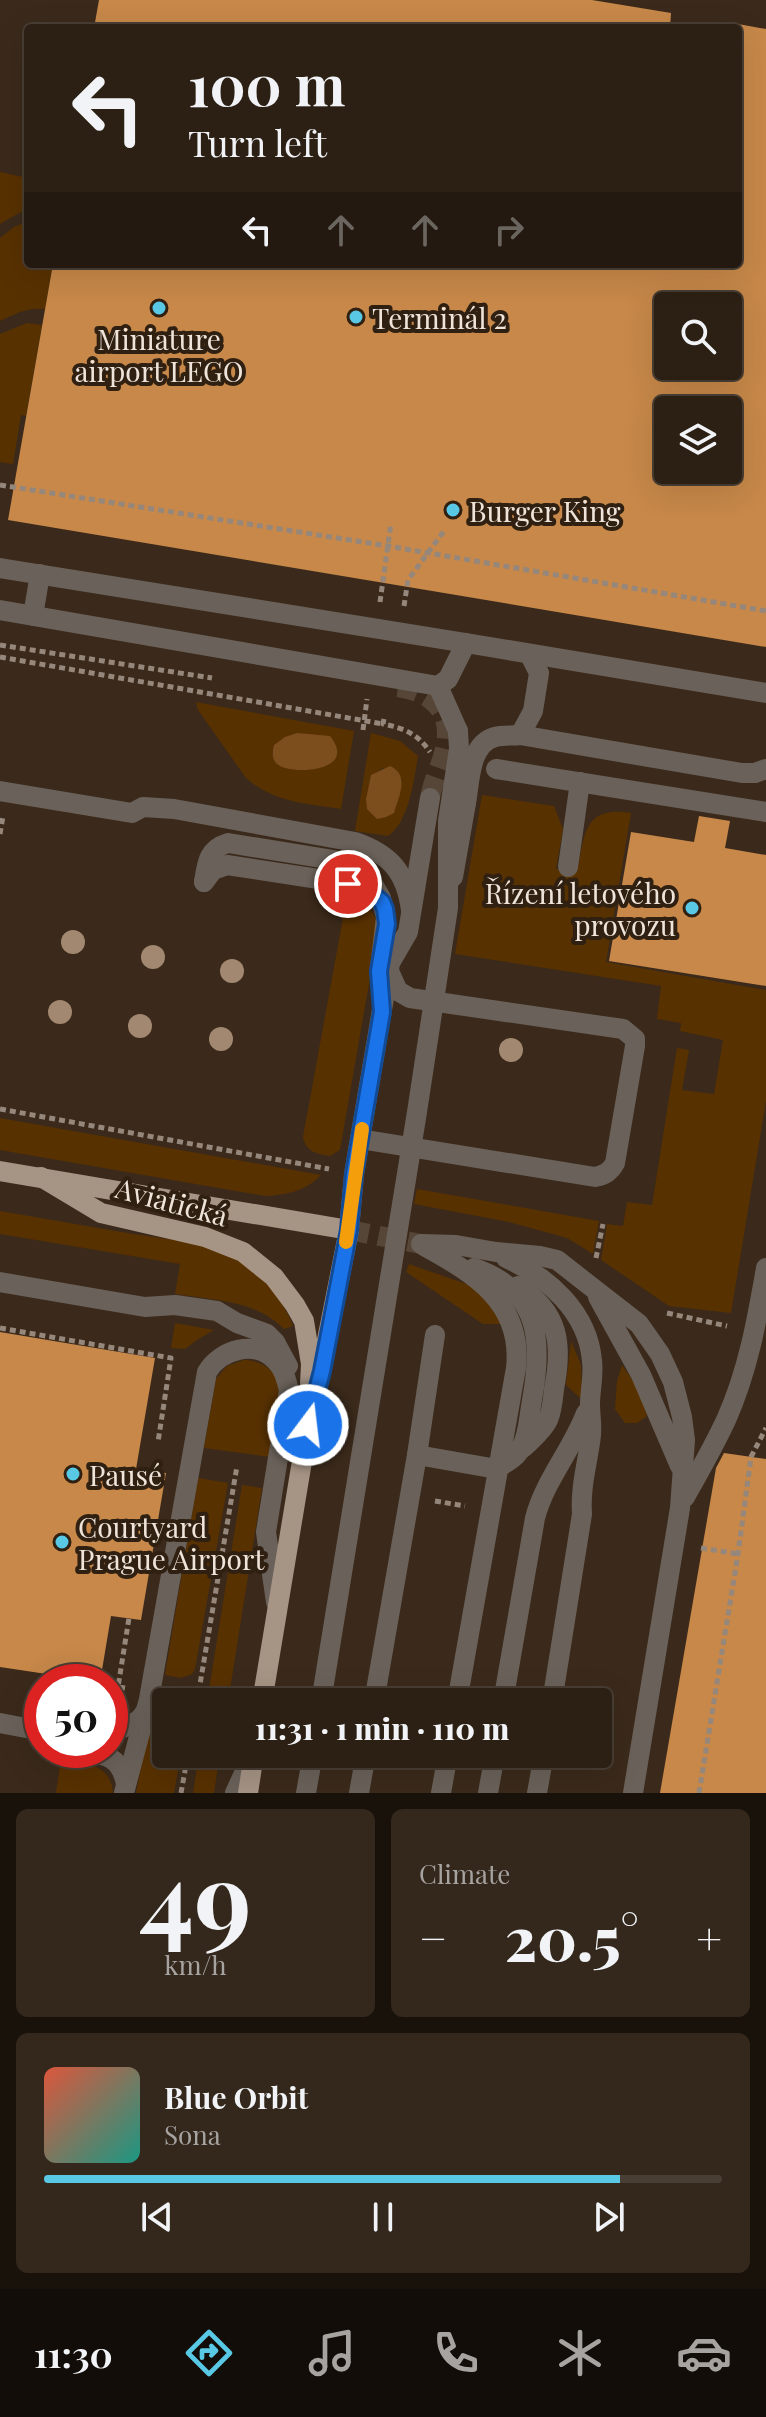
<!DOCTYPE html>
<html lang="en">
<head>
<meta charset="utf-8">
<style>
  body { margin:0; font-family:"Playfair Display",serif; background:#34281d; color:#f1f3f6; height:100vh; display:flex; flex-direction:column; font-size:30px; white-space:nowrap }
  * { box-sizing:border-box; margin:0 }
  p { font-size:26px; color:#a6a3a0 }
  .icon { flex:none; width:44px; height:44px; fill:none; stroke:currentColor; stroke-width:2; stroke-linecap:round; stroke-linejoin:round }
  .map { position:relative; height:1793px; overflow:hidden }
  .side { display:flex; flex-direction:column; gap:16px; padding:16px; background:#18120b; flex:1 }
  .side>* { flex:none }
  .guide { position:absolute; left:24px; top:24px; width:718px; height:244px; border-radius:8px; box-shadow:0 8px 32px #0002,0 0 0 2px #483e34; background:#2c2014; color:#f1f3f6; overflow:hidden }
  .fabs { position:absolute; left:654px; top:292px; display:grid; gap:16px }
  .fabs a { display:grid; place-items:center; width:88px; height:88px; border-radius:8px; background:#2c2014; box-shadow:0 8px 32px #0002,0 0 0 2px #483e34; font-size:40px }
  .speed { position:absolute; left:24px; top:1664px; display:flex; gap:16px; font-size:40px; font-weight:700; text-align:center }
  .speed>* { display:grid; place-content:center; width:104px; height:104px; border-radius:50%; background:#2c2014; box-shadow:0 8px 32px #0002,0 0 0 2px #483e34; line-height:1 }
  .speed .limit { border:12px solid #d22; background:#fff; color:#111 }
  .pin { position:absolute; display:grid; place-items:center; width:68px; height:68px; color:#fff; margin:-34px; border:4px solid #fff; border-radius:50%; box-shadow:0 2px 8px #0007 }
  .me { position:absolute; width:88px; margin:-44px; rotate:15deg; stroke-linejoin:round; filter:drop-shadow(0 0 6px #0008) }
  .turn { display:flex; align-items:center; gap:28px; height:168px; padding:0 32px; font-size:36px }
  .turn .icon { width:104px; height:104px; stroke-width:2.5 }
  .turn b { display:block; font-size:56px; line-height:68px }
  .lanes { display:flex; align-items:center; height:76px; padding:0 32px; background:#0003; justify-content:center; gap:40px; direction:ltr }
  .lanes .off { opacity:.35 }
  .big { font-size:60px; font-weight:800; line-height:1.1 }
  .side .widget { flex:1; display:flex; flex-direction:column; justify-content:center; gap:12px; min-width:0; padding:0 28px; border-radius:12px; background:#34281d }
  .side .dial { align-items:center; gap:0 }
  .dial b { font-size:104px; line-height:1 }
  .song { display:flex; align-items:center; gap:24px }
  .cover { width:96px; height:96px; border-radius:12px; background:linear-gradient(135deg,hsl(10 70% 55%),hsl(170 70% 35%)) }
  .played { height:8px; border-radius:4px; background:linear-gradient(90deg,#59c8e5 85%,#483e34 85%) }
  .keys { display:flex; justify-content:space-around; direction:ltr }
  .heat { display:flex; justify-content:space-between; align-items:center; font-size:44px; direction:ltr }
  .side .tiles { flex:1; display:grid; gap:16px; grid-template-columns:1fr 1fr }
  .widget:last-child { grid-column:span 2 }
  .trip { position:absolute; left:152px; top:1688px; width:460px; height:80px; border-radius:8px; background:#2c2014; box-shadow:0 8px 32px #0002,0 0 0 2px #483e34; font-weight:800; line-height:80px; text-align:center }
  .tab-bar { display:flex; height:128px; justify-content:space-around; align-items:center; background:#120d08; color:#a6a3a0 }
  .tab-bar .icon { width:56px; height:56px }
  .tab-bar .current { color:#59c8e5 }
  .tab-bar b { font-size:36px; color:#f1f3f6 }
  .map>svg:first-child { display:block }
  .green { fill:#583101; fill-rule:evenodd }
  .forest { fill:#7c4e1d }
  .building { fill:#c78849; fill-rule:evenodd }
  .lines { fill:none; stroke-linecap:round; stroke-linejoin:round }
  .minor-tunnel { stroke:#564638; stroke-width:20; stroke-dasharray:20 10; stroke-linecap:butt }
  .path { stroke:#95877b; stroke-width:5; stroke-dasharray:6 4; stroke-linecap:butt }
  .minor { stroke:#6a625a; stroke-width:20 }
  .major { stroke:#a69485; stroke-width:20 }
  .path-bridge { stroke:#95877b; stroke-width:5; stroke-dasharray:6 4; stroke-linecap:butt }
  .minor-bridge { stroke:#6a625a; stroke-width:20 }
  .tree { fill:#a28870 }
  .route-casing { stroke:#114b97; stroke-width:20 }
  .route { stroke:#1a73e8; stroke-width:14 }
  .slow { stroke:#f59e0b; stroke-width:14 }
  .poi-dot { fill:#59c8e5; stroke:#302011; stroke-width:3 }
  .labels { text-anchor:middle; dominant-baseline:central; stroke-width:8; stroke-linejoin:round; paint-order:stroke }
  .poi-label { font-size:28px; fill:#efe4da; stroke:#302011; text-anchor:start }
  .street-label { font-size:28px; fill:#efe4da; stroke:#302011 }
</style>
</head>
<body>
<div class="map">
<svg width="766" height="1793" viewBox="0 0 766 1793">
  <rect width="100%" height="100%" fill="#3b2a1b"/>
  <g class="green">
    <polygon points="0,172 28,178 28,208 0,224"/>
    <path d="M28 221V264H53L45 309C28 307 15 314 0 321V238L14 227Z"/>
    <polygon points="27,323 42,325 26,416 21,415 13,464 0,462 0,334"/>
    <path d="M196 702 354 731 341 809C306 804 273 802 246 778L198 710ZM297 733 335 743 337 751 335 759 272 754 274 745 286 737Z"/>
    <path d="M371 733 400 741 418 756C414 780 409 822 388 836L355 831ZM383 768 402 779 393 813 366 799 371 776Z"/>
    <path d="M482 795 554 806 563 829 556 869 577 872C585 838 581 805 631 813L606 962 766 990V1101L731 1313 669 1306 601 1260 607 1224 623 1226 627 1202 652 1205 677 1048 689 1050 682 1090 714 1094 723 1040 680 1031 681 1023 657 1019 661 986 455 954Z"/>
    <path d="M347 896C368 900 375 911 378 932L340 1150 330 1156C317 1154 306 1152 303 1137Z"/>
    <path d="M0 1118 321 1175C306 1191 286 1195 265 1196L0 1150Z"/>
    <polygon points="417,1189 599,1221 593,1254 567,1238 509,1222 414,1204"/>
    <path d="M0 1211C44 1219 89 1226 133 1234 170 1240 214 1242 245 1264 267 1280 284 1302 293 1326L284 1329C255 1300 214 1300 175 1294L180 1264 0 1234Z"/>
    <polygon points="409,1264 469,1285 483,1293 504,1324 483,1324 406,1272"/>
    <polygon points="175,1323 214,1330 197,1340 185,1349 171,1348"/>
    <polygon points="571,1341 581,1365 582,1395 580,1398 566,1385"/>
    <path d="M244 1360C262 1360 279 1372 280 1391 281 1405 272 1441 270 1457L204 1448 216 1379 227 1366Z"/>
    <path d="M622 1365C634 1381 643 1397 647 1416L637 1423H625L615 1409 617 1381Z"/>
    <polygon points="198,1478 228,1483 195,1669 192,1674 181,1678 165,1675"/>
    <polygon points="242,1485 262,1488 228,1702 207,1702"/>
    <polygon points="159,1702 166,1703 166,1754 181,1754 174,1793 136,1793 145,1746"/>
    <polygon points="199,1754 220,1754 214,1793 193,1793"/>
    <path d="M61 1758C84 1762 111 1764 113 1793H56Z"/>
  </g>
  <g class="forest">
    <path d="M297 733 330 736C360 773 287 776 276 763 272 758 272 752 274 745L285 737Z"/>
    <path d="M390 766C410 775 399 796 394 813L386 817 377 819 367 809 366 799 371 775Z"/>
  </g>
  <g class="building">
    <polygon points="99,0 592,0 671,13 670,28 94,28"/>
    <path d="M738 24 766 29V647L8 520 53 264H738ZM668 306H728V366H668ZM668 410H728V470H668Z"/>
    <polygon points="699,816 730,821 725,848 766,855 766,986 609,961 631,832 694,842"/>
    <polygon points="0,1332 155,1358 136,1469 166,1473 141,1620 111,1616 100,1682 0,1667"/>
    <polygon points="724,1453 766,1459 766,1793 660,1793 716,1468"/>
  </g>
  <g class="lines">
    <g class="minor-tunnel">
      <path d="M398 687C432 692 454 712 445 749 441 766 433 781 430 798"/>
      <polyline points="349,1230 421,1244"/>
    </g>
    <g class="path">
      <polyline points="0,485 388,546 766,611"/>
      <polyline points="380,602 391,523"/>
      <polyline points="0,645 212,678"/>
      <polyline points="363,730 367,699"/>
      <polyline points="0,834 3,816"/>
      <polyline points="0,1109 329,1169"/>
      <polyline points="596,1258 603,1224"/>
      <polyline points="667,1313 727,1326"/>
      <polyline points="0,1328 171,1358 158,1442"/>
      <polyline points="435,1501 465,1506"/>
      <polyline points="701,1548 738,1554"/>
      <polyline points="125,1688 118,1687 129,1618"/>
      <polyline points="175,1696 197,1699"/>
      <polyline points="197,1702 237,1466"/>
      <polyline points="181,1793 188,1754"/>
      <polyline points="699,1793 738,1554 751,1457 766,1428"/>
    </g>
    <g class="minor">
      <polyline points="466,643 766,693"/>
      <polyline points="438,686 458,731"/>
      <polyline points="496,769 766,812"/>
      <path d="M0 791 132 813 143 807 174 809 355 842C390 854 406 872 411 910"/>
      <polyline points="568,867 580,782"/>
      <polyline points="453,877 466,803"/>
      <polyline points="204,882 213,870 227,865 338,882 367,889 382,902 386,917 380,968"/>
      <path d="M204 882C207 863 208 849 228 843L352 863 366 872 381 898"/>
      <path d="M360 1139 595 1177C605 1175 610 1172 615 1163L635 1046V1039L623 1029 410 998 398 991 389 971"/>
      <polyline points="349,1230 354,1174 390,963 408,932 430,798"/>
      <polyline points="421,1244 456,1245 496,1252 540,1256 557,1260 639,1324 660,1354 673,1382 682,1417 685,1440 680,1508 633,1793"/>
      <path d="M424 1246C475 1274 523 1303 516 1368L457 1702"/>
      <path d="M506 1258C548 1277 588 1312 592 1361 594 1375 590 1390 590 1404 590 1414 592 1424 591 1435 588 1462 580 1486 582 1514L552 1702"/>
      <polyline points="0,1282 145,1307 175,1305 217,1311 237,1323 267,1334 275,1342 288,1366"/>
      <path d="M518 1286C559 1312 563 1344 554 1389 553 1399 552 1411 548 1420 543 1431 531 1440 523 1448"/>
      <polyline points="598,1297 641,1375 680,1466"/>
      <path d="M417 1455 497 1469C503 1464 512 1460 517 1454 528 1442 529 1416 532 1400 543 1340 540 1291 474 1268"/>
      <path d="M685 1497C699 1472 714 1446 726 1420 748 1371 757 1320 766 1268"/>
      <polyline points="374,1702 417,1455 435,1335"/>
      <path d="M503 1702 535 1518C545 1480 572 1450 586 1413"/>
      <polyline points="0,1723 42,1731"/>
      <path d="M110 1730C124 1729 138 1724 145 1712"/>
      <path d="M73 1750C100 1755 120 1752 126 1784"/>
      <path d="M124 1793 149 1699 207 1372C220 1350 255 1339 275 1360 284 1369 286 1379 289 1390L266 1532 276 1602"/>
      <polyline points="235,1793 250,1760"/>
      <polyline points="306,1793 313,1754"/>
      <polyline points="359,1793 366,1754"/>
      <polyline points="441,1793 448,1754"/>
      <polyline points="488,1793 495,1754"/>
      <polyline points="537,1793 544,1754"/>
    </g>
    <g class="major">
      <polyline points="0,1171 349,1230 318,1385"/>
      <polyline points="41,1177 101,1213 205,1237 243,1252 274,1277 295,1305 304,1321 311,1364 308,1425 262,1702"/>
      <polyline points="248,1793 254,1754"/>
    </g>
    <g class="path-bridge">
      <polyline points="404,606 408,580 444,531"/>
      <polyline points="0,657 383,724"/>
      <path d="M384 719 383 724C404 728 418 734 430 752"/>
    </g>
    <g class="minor-bridge">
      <polyline points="0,568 466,643 448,679 438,686 0,610"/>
      <polyline points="33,616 40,574"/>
      <polyline points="520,735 533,711 539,673 530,655"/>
      <path d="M466 803C470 782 469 744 495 737 503 735 512 736 520 735L742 773H755L766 769"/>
      <polyline points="321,1702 417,1112 448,908 448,821 459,749 458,731"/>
    </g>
  </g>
  <g class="tree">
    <circle cx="73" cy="942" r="12"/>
    <circle cx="153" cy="957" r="12"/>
    <circle cx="232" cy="971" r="12"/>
    <circle cx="60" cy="1012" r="12"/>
    <circle cx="140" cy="1026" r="12"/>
    <circle cx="221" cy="1039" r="12"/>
    <circle cx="511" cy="1050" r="12"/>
  </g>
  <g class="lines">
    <g class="route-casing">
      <polyline id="route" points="308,1425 322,1371 349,1230 354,1174 382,1012 379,971 387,924 385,909 382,902 367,889 348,884"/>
    </g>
    <use href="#route" class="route"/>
    <polyline class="slow" points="346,1242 362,1129"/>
  </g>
  <g class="poi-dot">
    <circle cx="159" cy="308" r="8"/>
    <circle cx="356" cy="317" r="8"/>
    <circle cx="453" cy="510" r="8"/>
    <circle cx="692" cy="908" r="8"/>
    <circle cx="73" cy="1474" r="8"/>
    <circle cx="62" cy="1542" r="8"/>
  </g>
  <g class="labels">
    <g class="poi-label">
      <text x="372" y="317">Terminál 2</text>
      <text x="159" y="338" text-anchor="middle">Miniature<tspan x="159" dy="32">airport LEGO</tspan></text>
      <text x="469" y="510">Burger King</text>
      <text x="676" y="892" text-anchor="end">Řízení letového<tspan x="676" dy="32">provozu</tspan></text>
      <text x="89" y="1474">Pausé</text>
      <text x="78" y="1526">Courtyard<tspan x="78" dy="32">Prague Airport</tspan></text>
    </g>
    <g class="street-label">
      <text transform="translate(172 1201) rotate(15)">Aviatická</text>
    </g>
  </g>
</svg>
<div class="fabs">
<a><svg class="icon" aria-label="search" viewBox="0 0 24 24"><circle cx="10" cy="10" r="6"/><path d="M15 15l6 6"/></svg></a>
<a><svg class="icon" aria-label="layers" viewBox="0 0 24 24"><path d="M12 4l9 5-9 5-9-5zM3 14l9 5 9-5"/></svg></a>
</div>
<div class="speed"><div class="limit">50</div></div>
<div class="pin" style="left:348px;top:884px;background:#d93025"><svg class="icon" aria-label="arrive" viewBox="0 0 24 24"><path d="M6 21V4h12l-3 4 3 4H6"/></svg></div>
<svg class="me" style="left:308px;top:1425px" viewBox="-20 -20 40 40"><circle r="17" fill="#1a73e8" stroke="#fff" stroke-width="3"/><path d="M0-11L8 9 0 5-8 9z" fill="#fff"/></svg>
<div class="trip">11:31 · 1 min · 110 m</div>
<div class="guide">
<div class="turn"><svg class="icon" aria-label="left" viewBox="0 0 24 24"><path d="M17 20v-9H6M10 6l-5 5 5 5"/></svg><div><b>100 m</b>Turn left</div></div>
<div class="lanes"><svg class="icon" aria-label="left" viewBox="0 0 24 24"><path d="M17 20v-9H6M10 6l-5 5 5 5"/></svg><svg class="icon off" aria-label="ahead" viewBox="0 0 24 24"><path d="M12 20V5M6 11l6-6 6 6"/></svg><svg class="icon off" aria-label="ahead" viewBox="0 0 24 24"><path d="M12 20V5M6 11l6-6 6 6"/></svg><svg class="icon off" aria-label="right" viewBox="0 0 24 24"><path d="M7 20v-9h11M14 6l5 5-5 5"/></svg></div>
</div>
</div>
<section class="side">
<div class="tiles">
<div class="widget dial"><b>49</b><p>km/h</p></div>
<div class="widget"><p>Climate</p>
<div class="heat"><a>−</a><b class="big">20.5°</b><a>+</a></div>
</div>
<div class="widget">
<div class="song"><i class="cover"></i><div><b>Blue Orbit</b><p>Sona</p></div></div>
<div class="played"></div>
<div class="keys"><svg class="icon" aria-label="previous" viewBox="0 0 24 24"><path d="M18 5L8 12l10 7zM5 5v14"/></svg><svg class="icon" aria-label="pause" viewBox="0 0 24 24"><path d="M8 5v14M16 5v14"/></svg><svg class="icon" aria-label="next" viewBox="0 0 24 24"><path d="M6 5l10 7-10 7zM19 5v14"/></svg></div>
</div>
</div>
</section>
<nav class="tab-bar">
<b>11:30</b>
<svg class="icon current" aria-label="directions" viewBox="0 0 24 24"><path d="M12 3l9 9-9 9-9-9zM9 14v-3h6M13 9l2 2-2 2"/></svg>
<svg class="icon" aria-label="music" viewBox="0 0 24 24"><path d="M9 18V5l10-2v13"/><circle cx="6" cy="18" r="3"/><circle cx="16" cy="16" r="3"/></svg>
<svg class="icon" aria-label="phone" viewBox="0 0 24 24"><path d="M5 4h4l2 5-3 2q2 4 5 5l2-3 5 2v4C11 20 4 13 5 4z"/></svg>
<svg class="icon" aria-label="climate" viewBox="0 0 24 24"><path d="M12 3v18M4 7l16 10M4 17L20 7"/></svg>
<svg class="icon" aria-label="car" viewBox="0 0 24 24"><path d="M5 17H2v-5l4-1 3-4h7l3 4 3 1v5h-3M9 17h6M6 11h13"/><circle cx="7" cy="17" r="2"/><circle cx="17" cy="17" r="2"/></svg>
</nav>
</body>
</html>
